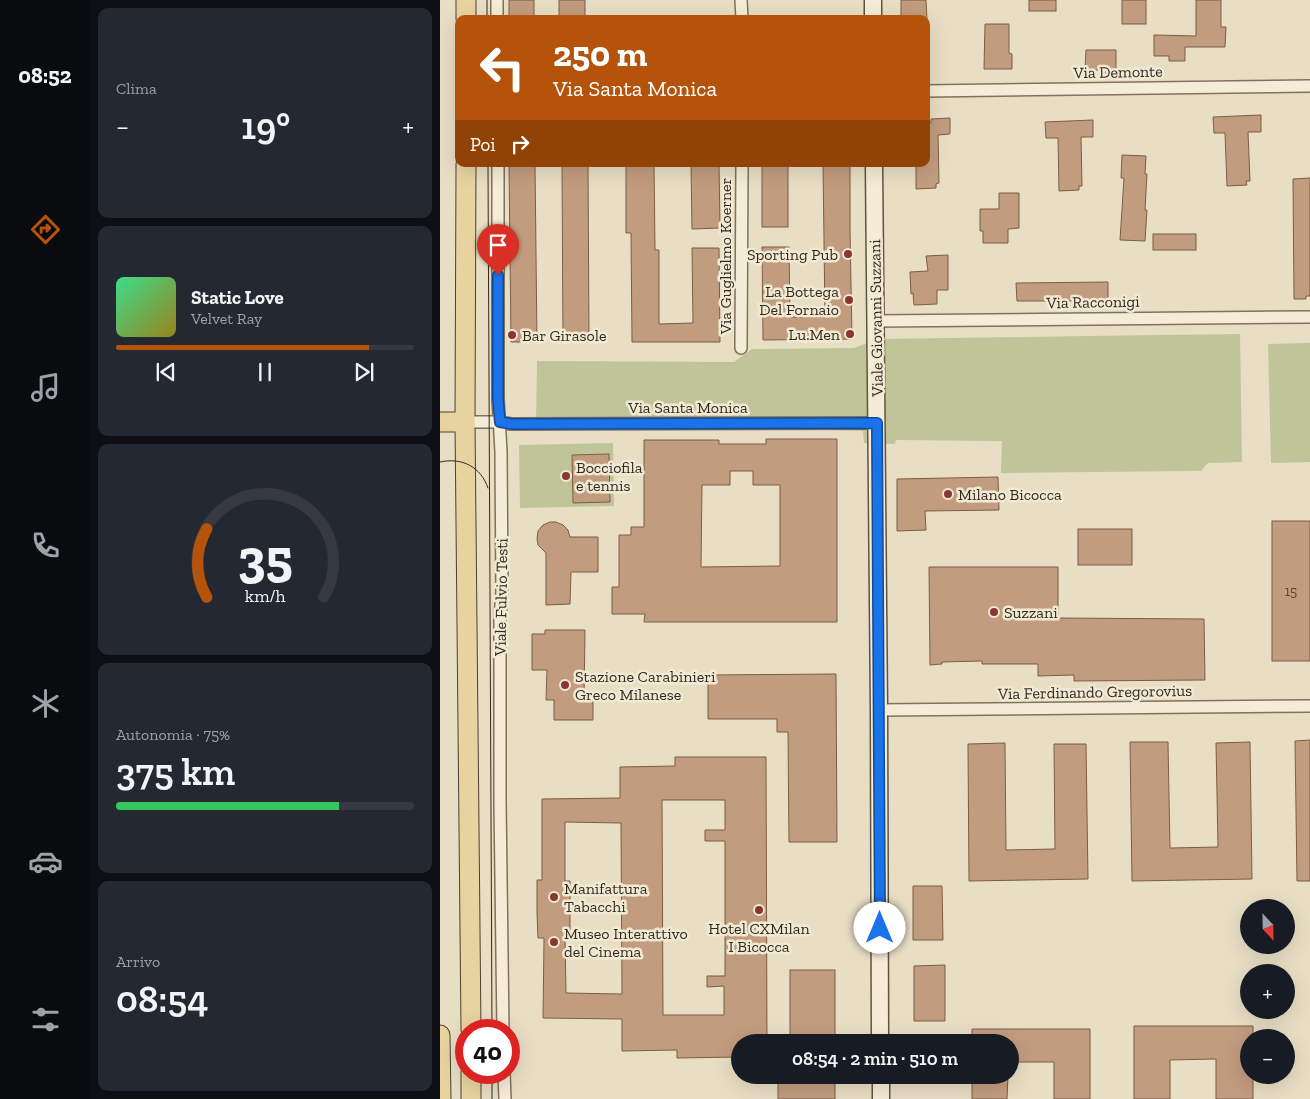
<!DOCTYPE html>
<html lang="it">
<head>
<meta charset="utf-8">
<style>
  body { margin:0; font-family:"Zilla Slab",serif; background:#242831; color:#f1f3f6; height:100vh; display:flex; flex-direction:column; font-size:19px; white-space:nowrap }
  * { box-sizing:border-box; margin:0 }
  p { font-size:16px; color:#9ea1a6 }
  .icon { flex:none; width:28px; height:28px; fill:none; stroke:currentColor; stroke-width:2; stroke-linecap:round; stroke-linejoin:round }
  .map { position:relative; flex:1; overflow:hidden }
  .panel { display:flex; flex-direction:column; gap:8px; padding:8px; background:#0d0f14; width:350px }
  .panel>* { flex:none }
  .guide { position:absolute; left:15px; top:15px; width:475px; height:152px; border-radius:10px; box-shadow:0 5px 20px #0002; background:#b45309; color:#fff; overflow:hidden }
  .needle { width:32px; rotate:158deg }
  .buttons { position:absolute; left:800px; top:899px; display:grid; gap:10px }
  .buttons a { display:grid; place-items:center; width:55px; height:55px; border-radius:50%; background:#171b24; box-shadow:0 5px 20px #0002; font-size:25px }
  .speed { position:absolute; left:15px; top:1019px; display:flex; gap:10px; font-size:25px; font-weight:700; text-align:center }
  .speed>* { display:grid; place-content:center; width:65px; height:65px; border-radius:50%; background:#171b24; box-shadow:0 5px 20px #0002; line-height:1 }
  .speed .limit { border:8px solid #d22; background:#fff; color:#111 }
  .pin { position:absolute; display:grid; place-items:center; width:42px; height:42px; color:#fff; margin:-51px -21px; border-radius:50% 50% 50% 0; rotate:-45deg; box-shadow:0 0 5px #0007 }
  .pin .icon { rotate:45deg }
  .me { position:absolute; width:55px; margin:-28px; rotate:0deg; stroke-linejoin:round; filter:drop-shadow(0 0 4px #0008) }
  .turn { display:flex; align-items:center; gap:18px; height:105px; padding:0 15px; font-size:22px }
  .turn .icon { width:65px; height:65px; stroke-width:2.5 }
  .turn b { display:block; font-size:35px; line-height:42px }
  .then { display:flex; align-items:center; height:48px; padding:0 15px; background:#0003; gap:10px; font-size:19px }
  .big { font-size:38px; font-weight:600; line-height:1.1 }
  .panel .card { flex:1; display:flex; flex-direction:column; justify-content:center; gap:8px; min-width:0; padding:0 18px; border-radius:10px; background:#242831 }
  .panel .dial { align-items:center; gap:0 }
  .dial svg { height:130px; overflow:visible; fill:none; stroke:#363941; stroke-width:7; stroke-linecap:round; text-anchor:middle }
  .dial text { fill:#f1f3f6; stroke:none }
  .song { display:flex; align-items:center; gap:15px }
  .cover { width:60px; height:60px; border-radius:8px; background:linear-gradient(135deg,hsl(150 70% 55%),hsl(50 70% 35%)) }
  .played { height:5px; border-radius:2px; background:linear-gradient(90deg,#b45309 85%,#363941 85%) }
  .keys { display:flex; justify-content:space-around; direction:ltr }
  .heat { display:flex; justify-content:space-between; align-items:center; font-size:28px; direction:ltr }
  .charge { height:8px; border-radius:4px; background:linear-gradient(90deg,#34c759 75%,#363941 0) }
  .trip { position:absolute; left:291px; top:1034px; width:288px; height:50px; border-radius:25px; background:#171b24; box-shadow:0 5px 20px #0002; font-weight:600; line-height:50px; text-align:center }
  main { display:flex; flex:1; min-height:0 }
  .tab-bar { display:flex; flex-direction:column; width:90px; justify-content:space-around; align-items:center; background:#090b0e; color:#9ea1a6 }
  .tab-bar .icon { width:35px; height:35px }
  .tab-bar .selected { color:#b45309 }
  .tab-bar b { font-size:22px; color:#f1f3f6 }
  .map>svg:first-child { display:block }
  .green { fill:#bfc599 }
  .building { fill:#c29c7e; stroke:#7d5d45; fill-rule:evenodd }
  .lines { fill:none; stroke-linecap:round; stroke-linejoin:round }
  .street-casing { stroke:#81715d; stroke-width:14 }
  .secondary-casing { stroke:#635240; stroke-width:19 }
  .primary-casing { stroke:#4f3f30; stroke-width:21 }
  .street { stroke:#f4ecd6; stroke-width:11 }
  .secondary { stroke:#f4ecd6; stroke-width:16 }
  .primary { stroke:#e7d3a0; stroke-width:19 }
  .tram { stroke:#33291f; stroke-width:1 }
  .route-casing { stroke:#114b97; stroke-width:12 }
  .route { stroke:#1a73e8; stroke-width:9 }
  .poi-dot { fill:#893534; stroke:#f1e9d3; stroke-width:2 }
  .labels { text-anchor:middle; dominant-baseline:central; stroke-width:5; stroke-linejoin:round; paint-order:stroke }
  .number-label { font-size:14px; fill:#574637 }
  .street-label { font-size:16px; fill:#33291f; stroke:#f1e9d3 }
  .poi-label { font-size:16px; fill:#33291f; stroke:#f1e9d3; text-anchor:start }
</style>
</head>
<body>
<main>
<nav class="tab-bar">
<b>08:52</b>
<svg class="icon selected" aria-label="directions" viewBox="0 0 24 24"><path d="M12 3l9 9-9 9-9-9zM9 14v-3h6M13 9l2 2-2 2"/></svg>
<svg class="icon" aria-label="music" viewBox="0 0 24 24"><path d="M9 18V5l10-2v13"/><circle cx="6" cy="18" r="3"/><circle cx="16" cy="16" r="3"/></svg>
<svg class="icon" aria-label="phone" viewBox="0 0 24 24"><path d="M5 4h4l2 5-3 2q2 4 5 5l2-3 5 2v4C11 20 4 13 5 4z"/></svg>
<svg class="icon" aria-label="climate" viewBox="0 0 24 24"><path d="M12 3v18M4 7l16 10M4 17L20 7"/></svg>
<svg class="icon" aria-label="car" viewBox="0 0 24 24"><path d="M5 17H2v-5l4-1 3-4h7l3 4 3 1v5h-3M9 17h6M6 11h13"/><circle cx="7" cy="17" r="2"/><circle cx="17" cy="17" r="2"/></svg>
<svg class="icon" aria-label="filters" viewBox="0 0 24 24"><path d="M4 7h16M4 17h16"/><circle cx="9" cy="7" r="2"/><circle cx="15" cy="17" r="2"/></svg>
</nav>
<section class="panel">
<div class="card"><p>Clima</p>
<div class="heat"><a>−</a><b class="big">19°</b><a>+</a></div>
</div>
<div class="card">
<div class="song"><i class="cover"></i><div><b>Static Love</b><p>Velvet Ray</p></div></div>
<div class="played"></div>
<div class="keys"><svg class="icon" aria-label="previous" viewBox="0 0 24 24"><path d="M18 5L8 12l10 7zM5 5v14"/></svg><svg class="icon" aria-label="pause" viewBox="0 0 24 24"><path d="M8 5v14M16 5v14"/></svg><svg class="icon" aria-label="next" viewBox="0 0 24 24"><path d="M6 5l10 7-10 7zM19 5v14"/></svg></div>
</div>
<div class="card dial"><svg viewBox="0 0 100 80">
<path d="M14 69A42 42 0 1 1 86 69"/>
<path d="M14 69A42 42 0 0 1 14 27" stroke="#b45309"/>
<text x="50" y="56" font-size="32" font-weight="700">35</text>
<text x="50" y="72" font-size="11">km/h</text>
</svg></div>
<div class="card"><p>Autonomia · 75%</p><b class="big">375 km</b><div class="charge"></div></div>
<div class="card"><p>Arrivo</p><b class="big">08:54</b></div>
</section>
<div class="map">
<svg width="870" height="1099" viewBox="0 0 870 1099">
  <rect width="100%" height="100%" fill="#e8dec4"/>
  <g class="green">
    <polygon points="800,334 802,462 768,463 761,471 561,473 562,441 456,440 455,444 424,443 423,431 96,421 97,361 294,362 312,349 414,348 438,339"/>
    <polygon points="870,343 870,462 831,463 828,344"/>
    <polygon points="173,443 174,506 80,508 79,445"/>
  </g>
  <g class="building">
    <rect x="69" y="0" width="25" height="19"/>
    <rect x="119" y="0" width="26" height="19"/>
    <polygon points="461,0 486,0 487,19 461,19"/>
    <rect x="589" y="0" width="27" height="11"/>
    <rect x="682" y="0" width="24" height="24"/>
    <polygon points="756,0 781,0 781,27 786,27 785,47 745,47 745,61 729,61 729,56 714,56 714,35 756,36"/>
    <polygon points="545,24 569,24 569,53 572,54 572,69 544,69"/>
    <polygon points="646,50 676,50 676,75 660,75 660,70 645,70"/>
    <polygon points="821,115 821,132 808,132 810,181 806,181 807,185 787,186 785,133 774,133 773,117"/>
    <polygon points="510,118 510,134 498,135 499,183 496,184 496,188 476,189 476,164 486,164 486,123 491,123 491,119"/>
    <polygon points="653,120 653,137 641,137 642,186 639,186 639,190 619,191 618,138 606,138 605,122"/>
    <polygon points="682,155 706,156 705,174 707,174 705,210 707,210 705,241 680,240 684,178 681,178"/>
    <polygon points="69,164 95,164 97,342 71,342"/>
    <polygon points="122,164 148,164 149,342 123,342"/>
    <polygon points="186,164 214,164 215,250 219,250 219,324 253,323 252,248 279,248 280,342 192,342 191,233 186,233"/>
    <polygon points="251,164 279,164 280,228 252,229"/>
    <rect x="322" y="164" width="26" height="63"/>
    <polygon points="383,164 410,164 410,230 412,339 323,340 322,247 349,247 350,317 385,317"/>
    <polygon points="870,178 870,296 866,296 866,299 854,299 853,179"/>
    <polygon points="559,193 579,193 579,228 568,229 568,243 543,243 543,231 540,231 540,209 559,209"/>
    <rect x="713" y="234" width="43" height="16"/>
    <polygon points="508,255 508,290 497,290 497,304 474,305 473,293 471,294 470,272 488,271 486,256"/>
    <polygon points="668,282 668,301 577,301 576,283"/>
    <path d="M326 439H397V622H204L205 614H172V587H179V535H191V527H204V440H279V444H326ZM290 471H313V485H340V566L261 567 262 485H290Z"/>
    <polygon points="169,454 170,502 133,503 132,455"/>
    <polygon points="558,477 559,510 485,511 486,530 457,531 457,479"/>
    <rect x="832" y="521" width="38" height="140"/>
    <polygon points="110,522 116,522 123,525 128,530 130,537 158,537 158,572 131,572 130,604 106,605 106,553 98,545 97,539 98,531 103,525"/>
    <rect x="638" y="529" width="54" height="36"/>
    <polygon points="489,567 618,567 618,618 764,619 765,680 634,681 634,675 598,676 598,664 542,664 542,661 502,662 502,664 490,665"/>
    <polygon points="105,630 145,630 144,700 153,700 153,720 114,720 114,700 106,700 107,670 92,670 92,634 105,634"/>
    <polygon points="396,674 397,842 349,842 348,732 337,732 337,719 268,719 268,675"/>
    <polygon points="870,740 870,881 857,881 855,741"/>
    <polygon points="690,742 728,742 730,848 778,847 776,743 810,742 812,879 692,881"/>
    <polygon points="565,743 566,850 615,849 614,744 646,744 648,879 529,881 528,744"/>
    <path d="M235 757H326L327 1042H300V1057L237 1058V1050L182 1051V1019L103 1018 104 938H98L97 913V880H102V799L180 798V767L235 766ZM222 800H285V830H265V841H285V976H267V987L284 986V1015H223ZM125 822 181 823 182 994 126 993 125 937 130 938V881H125Z"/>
    <polygon points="473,886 502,886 503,940 473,940"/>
    <polygon points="505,965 505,1021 474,1021 474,966"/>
    <rect x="350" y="970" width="45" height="72"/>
    <polygon points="694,1026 813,1026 813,1038 809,1038 809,1075 813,1075 813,1099 776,1099 776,1059 730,1060 730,1099 694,1099"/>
    <polygon points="532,1029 650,1029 650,1099 614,1099 614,1062 570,1062 570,1042 532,1042"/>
    <polygon points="350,1075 395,1075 395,1099 338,1099 338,1077 350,1077"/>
    <polygon points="532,1075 568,1075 567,1099 532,1099"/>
  </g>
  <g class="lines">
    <g class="street-casing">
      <g id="street">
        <polyline points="57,0 57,19"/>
        <polyline points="301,0 302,19"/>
        <polyline points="486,91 870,86"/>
        <polyline points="58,164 58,399 61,452 62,592 60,618 60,802 63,1030"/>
        <polyline points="436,321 870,317"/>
        <polyline points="301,348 302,164"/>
        <polyline points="25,422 60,422 71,424 437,423"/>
        <polyline points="439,710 870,706"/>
        <polyline points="64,1072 65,1099"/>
      </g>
    </g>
    <g class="secondary-casing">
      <g id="secondary">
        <polyline points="433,0 433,19"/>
        <polyline points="434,164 439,710 440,1042"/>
        <polyline points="441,1075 441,1099"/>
      </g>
    </g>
    <g class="primary-casing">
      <g id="primary">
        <polyline points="26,19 26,0"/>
        <polyline points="26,164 25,422 31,1030"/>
        <polyline points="0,422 25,422"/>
        <polyline points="0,1035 1,1099"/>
        <polyline points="31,1072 31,1099"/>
      </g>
    </g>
    <use href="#street" class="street"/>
    <use href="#secondary" class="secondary"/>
    <use href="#primary" class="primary"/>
    <g class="tram">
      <polyline points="47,0 47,19"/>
      <polyline points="48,164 52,1030"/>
      <path d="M0 462C22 457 41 467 48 488"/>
      <polyline points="52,1072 52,1099"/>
    </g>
  </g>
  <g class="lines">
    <g class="route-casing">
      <polyline id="route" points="58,275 58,399 60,422 72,424 437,423 440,928"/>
    </g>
    <use href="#route" class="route"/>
  </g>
  <g class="poi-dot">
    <circle cx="408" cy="254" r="5"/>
    <circle cx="409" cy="300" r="5"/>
    <circle cx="410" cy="334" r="5"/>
    <circle cx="72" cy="335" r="5"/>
    <circle cx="126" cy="476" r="5"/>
    <circle cx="508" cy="494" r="5"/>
    <circle cx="554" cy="612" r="5"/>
    <circle cx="125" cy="685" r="5"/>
    <circle cx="114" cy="897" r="5"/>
    <circle cx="319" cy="910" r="5"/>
    <circle cx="114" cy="942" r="5"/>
  </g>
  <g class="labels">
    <g class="number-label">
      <text x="851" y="591">15</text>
    </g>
    <g class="street-label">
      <text transform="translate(678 72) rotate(-1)">Via Demonte</text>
      <text transform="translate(285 256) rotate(-90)">Via Guglielmo Koerner</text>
      <text transform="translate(653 302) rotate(-1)">Via Racconigi</text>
      <text transform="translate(436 318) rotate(-91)">Viale Giovanni Suzzani</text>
      <text x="248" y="407">Via Santa Monica</text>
      <text transform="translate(61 597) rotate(-89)">Viale Fulvio Testi</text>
      <text transform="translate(655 692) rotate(-1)">Via Ferdinando Gregorovius</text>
    </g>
    <g class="poi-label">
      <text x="398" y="254" text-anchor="end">Sporting Pub</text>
      <text x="399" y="291" text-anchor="end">La Bottega<tspan x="399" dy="18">Del Fornaio</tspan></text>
      <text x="400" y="334" text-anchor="end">Lu.Men</text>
      <text x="82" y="335">Bar Girasole</text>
      <text x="136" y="467">Bocciofila<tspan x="136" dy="18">e tennis</tspan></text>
      <text x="518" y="494">Milano Bicocca</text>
      <text x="564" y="612">Suzzani</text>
      <text x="135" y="676">Stazione Carabinieri<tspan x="135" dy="18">Greco Milanese</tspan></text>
      <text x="124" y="888">Manifattura<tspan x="124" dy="18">Tabacchi</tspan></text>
      <text x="319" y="928" text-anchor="middle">Hotel CXMilan<tspan x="319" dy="18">I Bicocca</tspan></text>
      <text x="124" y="933">Museo Interattivo<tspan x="124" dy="18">del Cinema</tspan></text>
    </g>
  </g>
</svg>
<div class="buttons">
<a><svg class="needle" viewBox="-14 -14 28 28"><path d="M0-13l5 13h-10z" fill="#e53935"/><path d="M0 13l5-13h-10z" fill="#9ea1a6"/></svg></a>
<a>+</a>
<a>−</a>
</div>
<div class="speed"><div class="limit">40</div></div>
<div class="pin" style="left:58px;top:275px;background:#d93025"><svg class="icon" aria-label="arrive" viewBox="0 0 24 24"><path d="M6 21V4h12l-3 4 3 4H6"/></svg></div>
<svg class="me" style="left:440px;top:928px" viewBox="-20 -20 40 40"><circle r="19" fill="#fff"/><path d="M0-13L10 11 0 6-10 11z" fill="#1a73e8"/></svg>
<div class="trip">08:54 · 2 min · 510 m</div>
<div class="guide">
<div class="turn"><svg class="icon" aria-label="left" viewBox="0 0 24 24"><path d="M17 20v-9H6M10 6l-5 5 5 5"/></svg><div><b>250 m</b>Via Santa Monica</div></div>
<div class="then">Poi<svg class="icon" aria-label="right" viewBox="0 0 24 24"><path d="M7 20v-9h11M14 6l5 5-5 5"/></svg></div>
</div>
</div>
</main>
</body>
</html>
